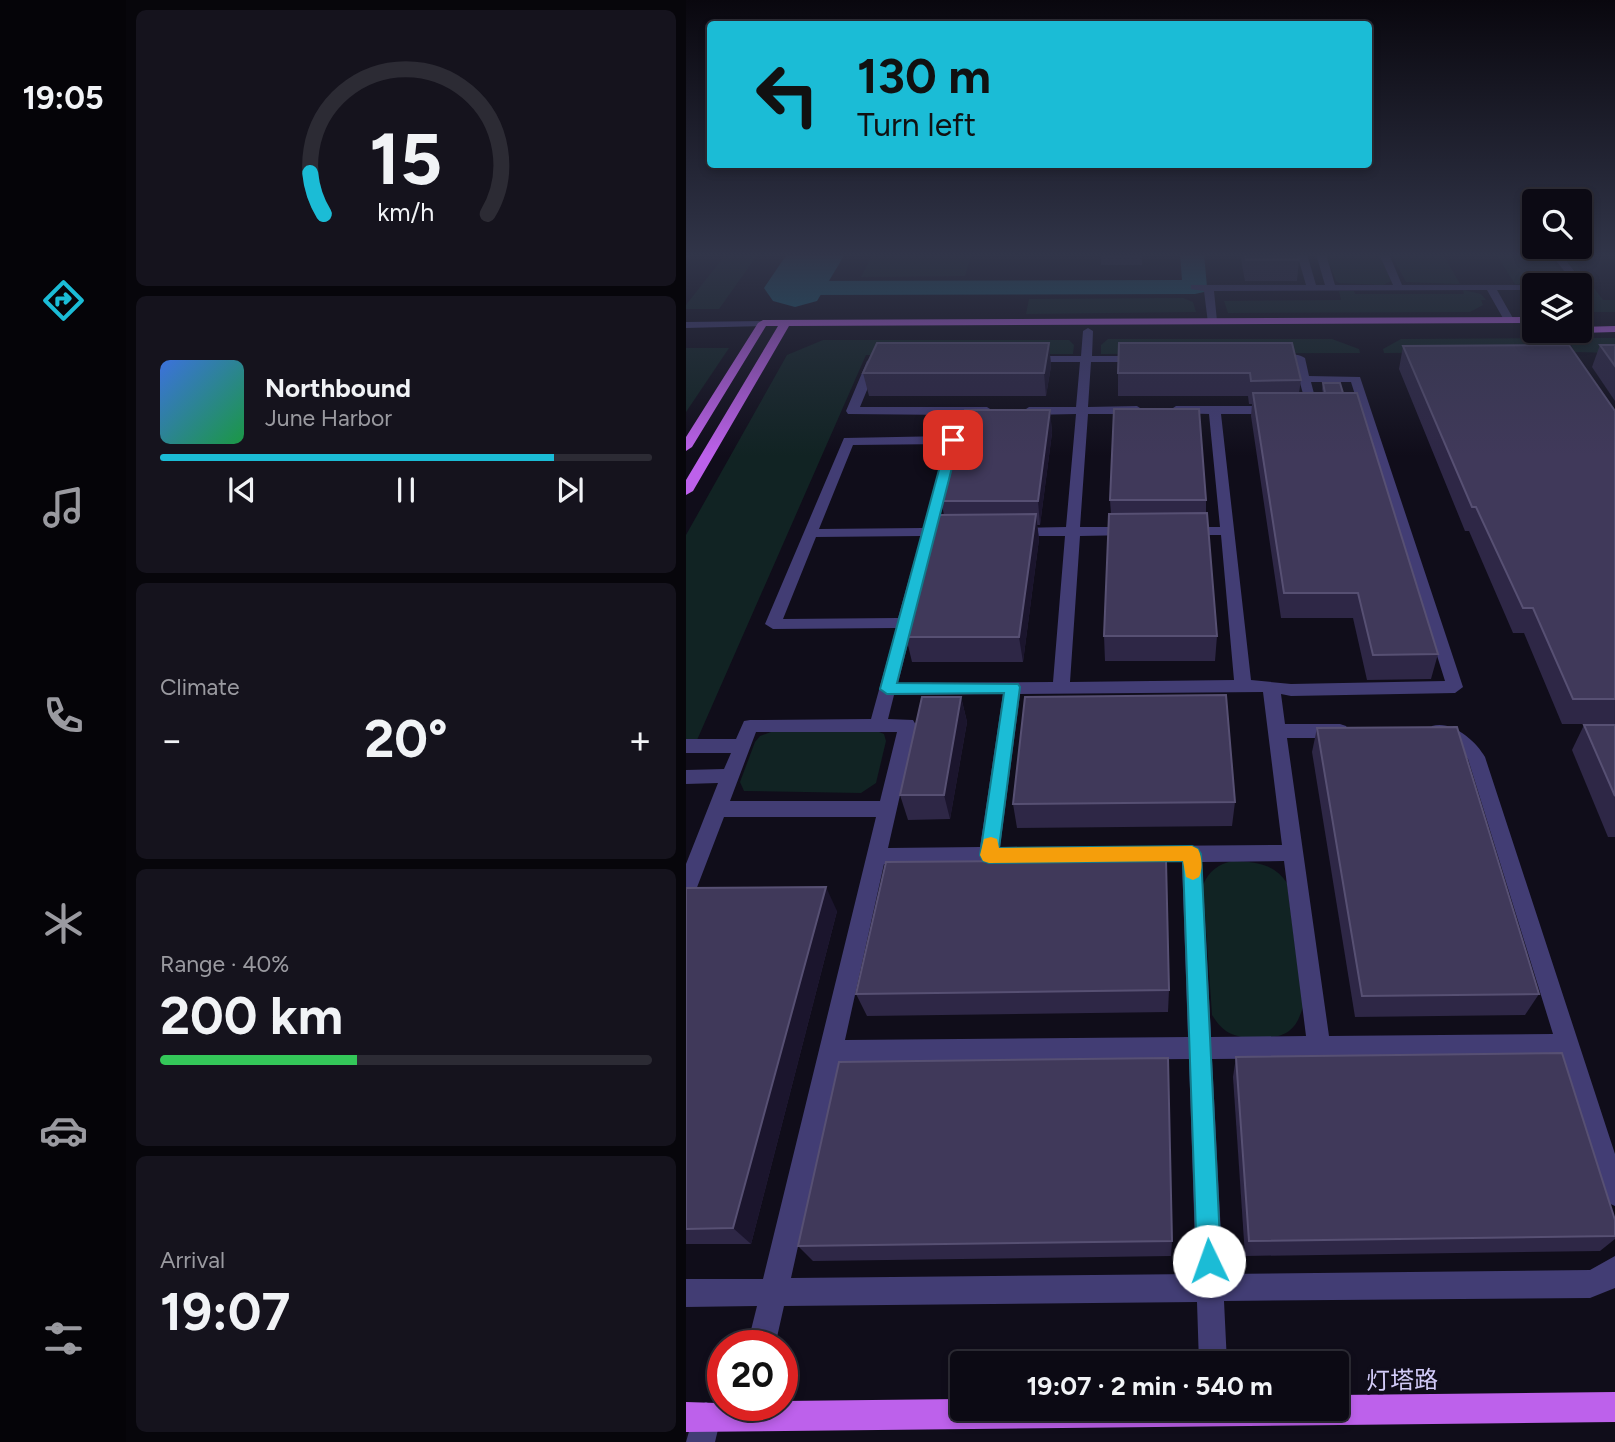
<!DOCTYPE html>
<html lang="en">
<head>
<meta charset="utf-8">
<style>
  body { margin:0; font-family:Figtree,"Noto Sans SC",sans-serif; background:#15131d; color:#f1f3f6; height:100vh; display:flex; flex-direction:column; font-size:26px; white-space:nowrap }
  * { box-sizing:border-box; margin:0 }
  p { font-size:23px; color:#9a9aa0 }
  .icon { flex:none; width:38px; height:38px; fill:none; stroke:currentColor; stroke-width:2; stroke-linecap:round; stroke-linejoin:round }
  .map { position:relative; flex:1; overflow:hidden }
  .details { display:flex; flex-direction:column; gap:10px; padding:10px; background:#07060b; width:560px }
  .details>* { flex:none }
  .hud { position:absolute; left:21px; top:21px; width:665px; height:147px; border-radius:7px; box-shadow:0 4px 10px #0003,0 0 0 2px #2c2b34; background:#1bbcd6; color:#111; overflow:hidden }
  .controls { position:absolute; left:836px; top:189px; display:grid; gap:14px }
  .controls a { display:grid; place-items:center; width:70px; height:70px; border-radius:7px; background:#0c0a14; box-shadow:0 4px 10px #0003,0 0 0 2px #2c2b34; font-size:35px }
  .speed { position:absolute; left:21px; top:1330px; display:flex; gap:14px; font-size:35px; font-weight:700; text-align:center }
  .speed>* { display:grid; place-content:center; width:91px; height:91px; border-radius:50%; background:#0c0a14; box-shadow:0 4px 10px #0003,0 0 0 2px #2c2b34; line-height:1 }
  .speed .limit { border:10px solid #d22; background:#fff; color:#111 }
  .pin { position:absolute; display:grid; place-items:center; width:60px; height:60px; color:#fff; margin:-30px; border-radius:14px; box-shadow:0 4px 10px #0006 }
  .me { position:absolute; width:77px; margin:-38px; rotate:357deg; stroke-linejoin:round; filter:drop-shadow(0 0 5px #0008) }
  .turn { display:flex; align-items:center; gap:24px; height:147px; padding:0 35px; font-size:32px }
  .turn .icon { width:91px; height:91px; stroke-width:2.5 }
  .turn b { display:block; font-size:49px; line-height:60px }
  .big { font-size:52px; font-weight:700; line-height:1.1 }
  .details .card { flex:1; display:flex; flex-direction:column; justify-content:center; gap:10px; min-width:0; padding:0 24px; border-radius:10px; background:#15131d }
  .details .dial { align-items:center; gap:0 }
  .dial svg { height:182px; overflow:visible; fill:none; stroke:#2c2b34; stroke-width:7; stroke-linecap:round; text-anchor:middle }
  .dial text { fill:#f1f3f6; stroke:none }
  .song { display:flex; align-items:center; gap:21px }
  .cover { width:84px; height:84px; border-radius:10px; background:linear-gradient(135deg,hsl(220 70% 55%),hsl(140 70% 35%)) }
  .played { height:7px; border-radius:4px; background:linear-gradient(90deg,#1bbcd6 80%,#2c2b34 80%) }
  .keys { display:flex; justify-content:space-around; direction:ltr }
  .heat { display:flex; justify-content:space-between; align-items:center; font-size:38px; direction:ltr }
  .charge { height:10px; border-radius:5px; background:linear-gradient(90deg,#34c759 40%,#2c2b34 0) }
  .trip { position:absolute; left:264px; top:1351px; width:399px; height:70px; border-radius:7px; background:#0c0a14; box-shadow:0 4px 10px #0003,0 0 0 2px #2c2b34; font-weight:700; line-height:70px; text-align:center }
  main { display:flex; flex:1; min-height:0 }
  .tabs { display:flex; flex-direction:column; width:126px; justify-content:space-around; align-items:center; background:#050408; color:#9a9aa0 }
  .tabs .icon { width:49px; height:49px }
  .tabs .current { color:#1bbcd6 }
  .tabs b { font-size:32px; color:#f1f3f6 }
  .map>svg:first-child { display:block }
  .green { fill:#112323 }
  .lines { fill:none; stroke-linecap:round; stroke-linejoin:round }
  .taxiway { fill:#166478; fill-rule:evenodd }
  .runway { fill:#166478; fill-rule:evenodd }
  .minor { fill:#423d74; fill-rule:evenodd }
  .major { fill:#bd61eb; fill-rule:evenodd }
  .wall { fill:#2e2746 }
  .shaded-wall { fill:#1b152d }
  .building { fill:#40395a; stroke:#575073; stroke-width:2 }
  .route { fill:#1bbcd6; stroke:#127a8b; stroke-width:2 }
  .slow { fill:#f59e0b }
  .labels { text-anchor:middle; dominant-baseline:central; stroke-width:7; stroke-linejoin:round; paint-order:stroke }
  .near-street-label { font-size:24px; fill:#d3ccf9; stroke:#100d1a }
</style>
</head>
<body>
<main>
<nav class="tabs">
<b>19:05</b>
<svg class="icon current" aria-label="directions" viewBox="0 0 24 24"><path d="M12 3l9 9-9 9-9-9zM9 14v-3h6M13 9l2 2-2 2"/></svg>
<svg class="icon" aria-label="music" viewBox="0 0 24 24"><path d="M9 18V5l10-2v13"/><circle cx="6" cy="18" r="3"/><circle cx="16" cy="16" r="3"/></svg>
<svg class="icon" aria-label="phone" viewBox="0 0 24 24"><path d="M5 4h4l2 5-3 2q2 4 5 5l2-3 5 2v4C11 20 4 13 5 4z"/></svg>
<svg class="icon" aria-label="climate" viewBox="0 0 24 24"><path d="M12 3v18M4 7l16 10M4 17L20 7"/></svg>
<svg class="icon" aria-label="car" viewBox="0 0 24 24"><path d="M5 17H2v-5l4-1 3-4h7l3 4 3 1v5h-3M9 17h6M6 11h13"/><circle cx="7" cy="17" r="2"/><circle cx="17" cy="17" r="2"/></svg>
<svg class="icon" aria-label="filters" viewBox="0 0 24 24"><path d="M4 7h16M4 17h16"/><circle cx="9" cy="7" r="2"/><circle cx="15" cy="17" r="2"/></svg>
</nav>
<section class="details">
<div class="card dial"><svg viewBox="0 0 100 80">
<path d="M14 69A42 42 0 1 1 86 69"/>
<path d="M14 69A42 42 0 0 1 8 51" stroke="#1bbcd6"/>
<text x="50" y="56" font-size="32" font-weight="700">15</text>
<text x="50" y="72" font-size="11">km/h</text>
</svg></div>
<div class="card">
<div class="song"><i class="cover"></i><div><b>Northbound</b><p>June Harbor</p></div></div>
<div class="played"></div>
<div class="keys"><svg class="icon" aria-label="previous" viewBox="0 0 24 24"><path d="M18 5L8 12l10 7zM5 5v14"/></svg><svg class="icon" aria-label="pause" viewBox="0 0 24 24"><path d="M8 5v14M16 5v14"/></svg><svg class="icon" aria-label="next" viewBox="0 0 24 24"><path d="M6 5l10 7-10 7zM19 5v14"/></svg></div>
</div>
<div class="card"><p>Climate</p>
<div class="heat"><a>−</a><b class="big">20°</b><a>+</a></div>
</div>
<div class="card"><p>Range · 40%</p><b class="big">200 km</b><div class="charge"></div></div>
<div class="card"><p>Arrival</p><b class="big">19:07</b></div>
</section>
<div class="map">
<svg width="929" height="1442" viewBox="0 0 929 1442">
  <rect width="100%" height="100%" fill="#100d1a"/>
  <g class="green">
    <polygon points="40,254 72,254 33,309 0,309 0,305"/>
    <polygon points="187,254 286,254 279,276 175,277"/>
    <polygon points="640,254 694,254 705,281 697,285 653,283 650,281"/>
    <polygon points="705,254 757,254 774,284 720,282"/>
    <polygon points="810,254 862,254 882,281 875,284 829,284"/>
    <polygon points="876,254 882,254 917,300 929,300 929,312 894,312 894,293 905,292"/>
    <polygon points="777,290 795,294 800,300 795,300 797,305 784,312 542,313 538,301 655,300 653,291 668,291 669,294 778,294"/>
    <polygon points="497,298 507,302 510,312 340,314 343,299"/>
    <polygon points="861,338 870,352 698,353 697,349 715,339"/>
    <polygon points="881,338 929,338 929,353 889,352"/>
    <polygon points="422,339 646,339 673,349 674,353 415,354 415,345"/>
    <polygon points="137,340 383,340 388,345 387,354 180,355 11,740 0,740 0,535 101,355"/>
    <polygon points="0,348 43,348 0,412"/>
    <polygon points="85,732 193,732 198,734 200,741 190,783 175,793 58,791 54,782 69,742 74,736"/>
    <path d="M547 861C570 862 587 863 601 883L617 1007C614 1016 611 1025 603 1031 590 1041 554 1041 540 1031 534 1027 530 1021 526 1015L517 885C523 871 532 864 547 861Z"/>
  </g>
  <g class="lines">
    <polygon class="taxiway" points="494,254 518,254 521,287 518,292 509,294 109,295 100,293 97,288 100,283 109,281 496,280"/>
    <polygon class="runway" points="101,254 159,254 131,301 109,307 87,301 78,288"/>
    <g class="minor">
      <polygon points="0,254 6,254 0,258"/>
      <polygon points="611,254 621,254 630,285 639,285 630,254 640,254 649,285 707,285 693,254 703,254 716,285 853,285 849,285 849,290 811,290 828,320 823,323 818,320 801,290 528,291 531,321 522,323 518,291 505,289 505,285 620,285"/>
      <polygon points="865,254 875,254 899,285 898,287 889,285"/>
      <polygon points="81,321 82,323 77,326 0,328 0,322"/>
      <path d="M402 328 407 331 406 356H456L462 359 456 362H405L402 407 451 406 457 410 451 414H402L394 527H447L454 531 447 535 394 536 384 682 548 680 535 535H499L492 531 499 527H534L523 414 486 413 484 410 490 406H588L594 410 588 414H535L565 680 605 684 759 681 665 382H625L632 409 622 412 608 361H585L579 358C588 352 610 352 619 358L623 376 674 377 777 687 769 693 605 696 595 694 599 724H654L660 726 663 731 660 736 654 738H601L643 1036 867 1034 782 759 772 747 746 736 743 731 746 726C766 720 790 741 799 757L929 1154V1206L920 1202 916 1193 874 1056 526 1059 537 1274 904 1270 929 1256V1288L904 1298 538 1301 541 1363H513L511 1302 98 1306 89 1346H61L71 1306 0 1307V1279H77L190 817H38L10 890 7 896 0 899V864L32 783 0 784V770L38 769 45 753H0V739H50L58 721 64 720 185 719 210 628 87 629 79 624 158 438 262 436 268 415 162 414 160 411 181 361 187 358 193 361 174 407H301L307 411 301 415H280L251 528H268L275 532 268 536H249L212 683 367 682 379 536H328L321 532 328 528 380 527 390 414 343 415 337 411 343 407H390L394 362H340L334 359 340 356H395L397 331ZM260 444 237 528 133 529 167 445ZM235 536 212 618 97 619 130 537ZM577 692 596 845 314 847 334 694ZM317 694 294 847 202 848 230 725 227 720 202 719 208 695ZM70 732H211L194 801H44ZM598 861 620 1036 525 1037 516 862ZM496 862 502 1037 159 1040 198 864ZM503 1059 510 1274 105 1278 153 1062Z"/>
      <polygon points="860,331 870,331 894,364 892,366 884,366"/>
      <polygon points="20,1402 30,1407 35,1417 29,1442 0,1442 10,1407"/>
    </g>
    <g class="major">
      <polygon points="849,317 849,323 103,326 7,491 0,495 0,480 92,326 80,326 6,447 0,451 0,437 72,323 77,320"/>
      <polygon points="929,326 929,332 894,333 889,331 894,331 894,327"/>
      <polygon points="929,1392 929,1422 0,1432 0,1402 96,1405 96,1401 276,1399 276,1409 651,1409 651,1395"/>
    </g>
  </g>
  <g class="wall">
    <rect x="415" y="254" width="41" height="11"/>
    <polygon points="554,254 611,254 613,260 611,281 559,281"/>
    <polygon points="363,343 365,366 360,396 183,396 177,373"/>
    <polygon points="433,343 615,380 613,393 637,393 636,389 637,383 657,393 752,654 745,679 681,680 667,618 595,618 565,416 566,404 563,404 562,396 432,396 432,373"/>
    <polygon points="914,345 929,345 929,401 906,367"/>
    <polygon points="717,346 929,411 929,724 876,724 838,633 827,633 783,531 779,531 713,369"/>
    <polygon points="364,410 366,433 354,525 351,525 353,539 337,662 226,662 220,637 258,515 255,501"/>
    <polygon points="424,500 520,500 520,513 531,636 529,661 419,661 418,636 425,514"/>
    <polygon points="275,697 281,722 264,819 222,820 214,795"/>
    <polygon points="898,725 929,725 929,837 922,837 886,750"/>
    <polygon points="631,728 853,994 839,1015 669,1017 626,752"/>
    <polygon points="549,802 546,826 331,828 327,804"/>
    <polygon points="0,888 151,911 65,1244 0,1244"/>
    <polygon points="483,990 482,1012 181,1016 170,994"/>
    <polygon points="550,1057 929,1220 929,1239 914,1251 559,1256 547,1077"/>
    <polygon points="486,1241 485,1256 127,1261 112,1246"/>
  </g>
  <g class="shaded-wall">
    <polygon points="363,343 365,366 360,396 358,373"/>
    <polygon points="364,410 366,433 354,525 352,501"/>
    <polygon points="350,514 353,539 337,662 333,637"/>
    <polygon points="275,697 281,722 264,819 258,795"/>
    <polygon points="140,887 151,911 65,1244 47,1228"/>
  </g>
  <g class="building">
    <polygon points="559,254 611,254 613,260 560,260"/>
    <polygon points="191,343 363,343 358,373 177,373"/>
    <polygon points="433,343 606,343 615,380 565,381 564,373 432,373"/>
    <polygon points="883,345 929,411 929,699 887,699 847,608 837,608 790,507 786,507 717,346"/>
    <polygon points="914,345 929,345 929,366"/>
    <polygon points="637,383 654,383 657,393 639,393"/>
    <polygon points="567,393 671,393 752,654 687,655 672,593 598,593"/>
    <polygon points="428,409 513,409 520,500 424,500"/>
    <polygon points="279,410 364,410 352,501 255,501"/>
    <polygon points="521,513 531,636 418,636 423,514"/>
    <polygon points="350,514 333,637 220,637 252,515"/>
    <polygon points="540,695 549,802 327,804 339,697"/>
    <polygon points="236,697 275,697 258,795 214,795"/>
    <polygon points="898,725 929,725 929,796"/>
    <polygon points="771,727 853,994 676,996 631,728"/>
    <polygon points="480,860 483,990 170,994 200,862"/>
    <polygon points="140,887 47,1228 0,1229 0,888"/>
    <polygon points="876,1053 929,1220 929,1236 563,1241 550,1057"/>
    <polygon points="482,1058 486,1241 112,1246 153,1062"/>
  </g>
  <linearGradient id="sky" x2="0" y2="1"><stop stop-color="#09070e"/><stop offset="0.56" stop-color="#313549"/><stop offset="1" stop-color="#313549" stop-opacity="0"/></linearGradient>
  <rect width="929" height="456" fill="url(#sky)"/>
  <polygon class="route" points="267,437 273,440 211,683 332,684 334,687 313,848 506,846 512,849 515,854 535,1261 532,1270 523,1273 514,1270 511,1261 497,861 303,863 297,861 294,855 318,693 201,694 194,689 261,440"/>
  <path class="slow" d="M305 837 311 839 313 848 506 846 512 849C516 857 517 869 513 877L507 880 500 877 497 861 303 863 297 861 294 855 298 839Z"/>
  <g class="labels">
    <g class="near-street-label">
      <text transform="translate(716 1380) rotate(-1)">灯塔路</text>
    </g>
  </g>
</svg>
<div class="controls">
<a><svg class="icon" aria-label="search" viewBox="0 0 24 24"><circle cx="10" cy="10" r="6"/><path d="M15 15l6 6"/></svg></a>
<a><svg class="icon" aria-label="layers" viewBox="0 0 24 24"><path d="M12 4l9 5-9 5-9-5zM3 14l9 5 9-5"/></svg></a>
</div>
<div class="speed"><div class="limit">20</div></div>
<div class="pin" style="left:267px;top:440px;background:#d93025"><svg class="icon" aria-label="arrive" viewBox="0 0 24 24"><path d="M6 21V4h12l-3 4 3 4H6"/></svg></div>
<svg class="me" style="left:523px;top:1261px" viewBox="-20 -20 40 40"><circle r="19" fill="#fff"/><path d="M0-13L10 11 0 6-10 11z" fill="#1bbcd6"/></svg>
<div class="trip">19:07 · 2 min · 540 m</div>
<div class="hud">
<div class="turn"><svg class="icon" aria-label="left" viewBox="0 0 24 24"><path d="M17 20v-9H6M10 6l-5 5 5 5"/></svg><div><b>130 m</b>Turn left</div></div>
</div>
</div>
</main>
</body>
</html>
